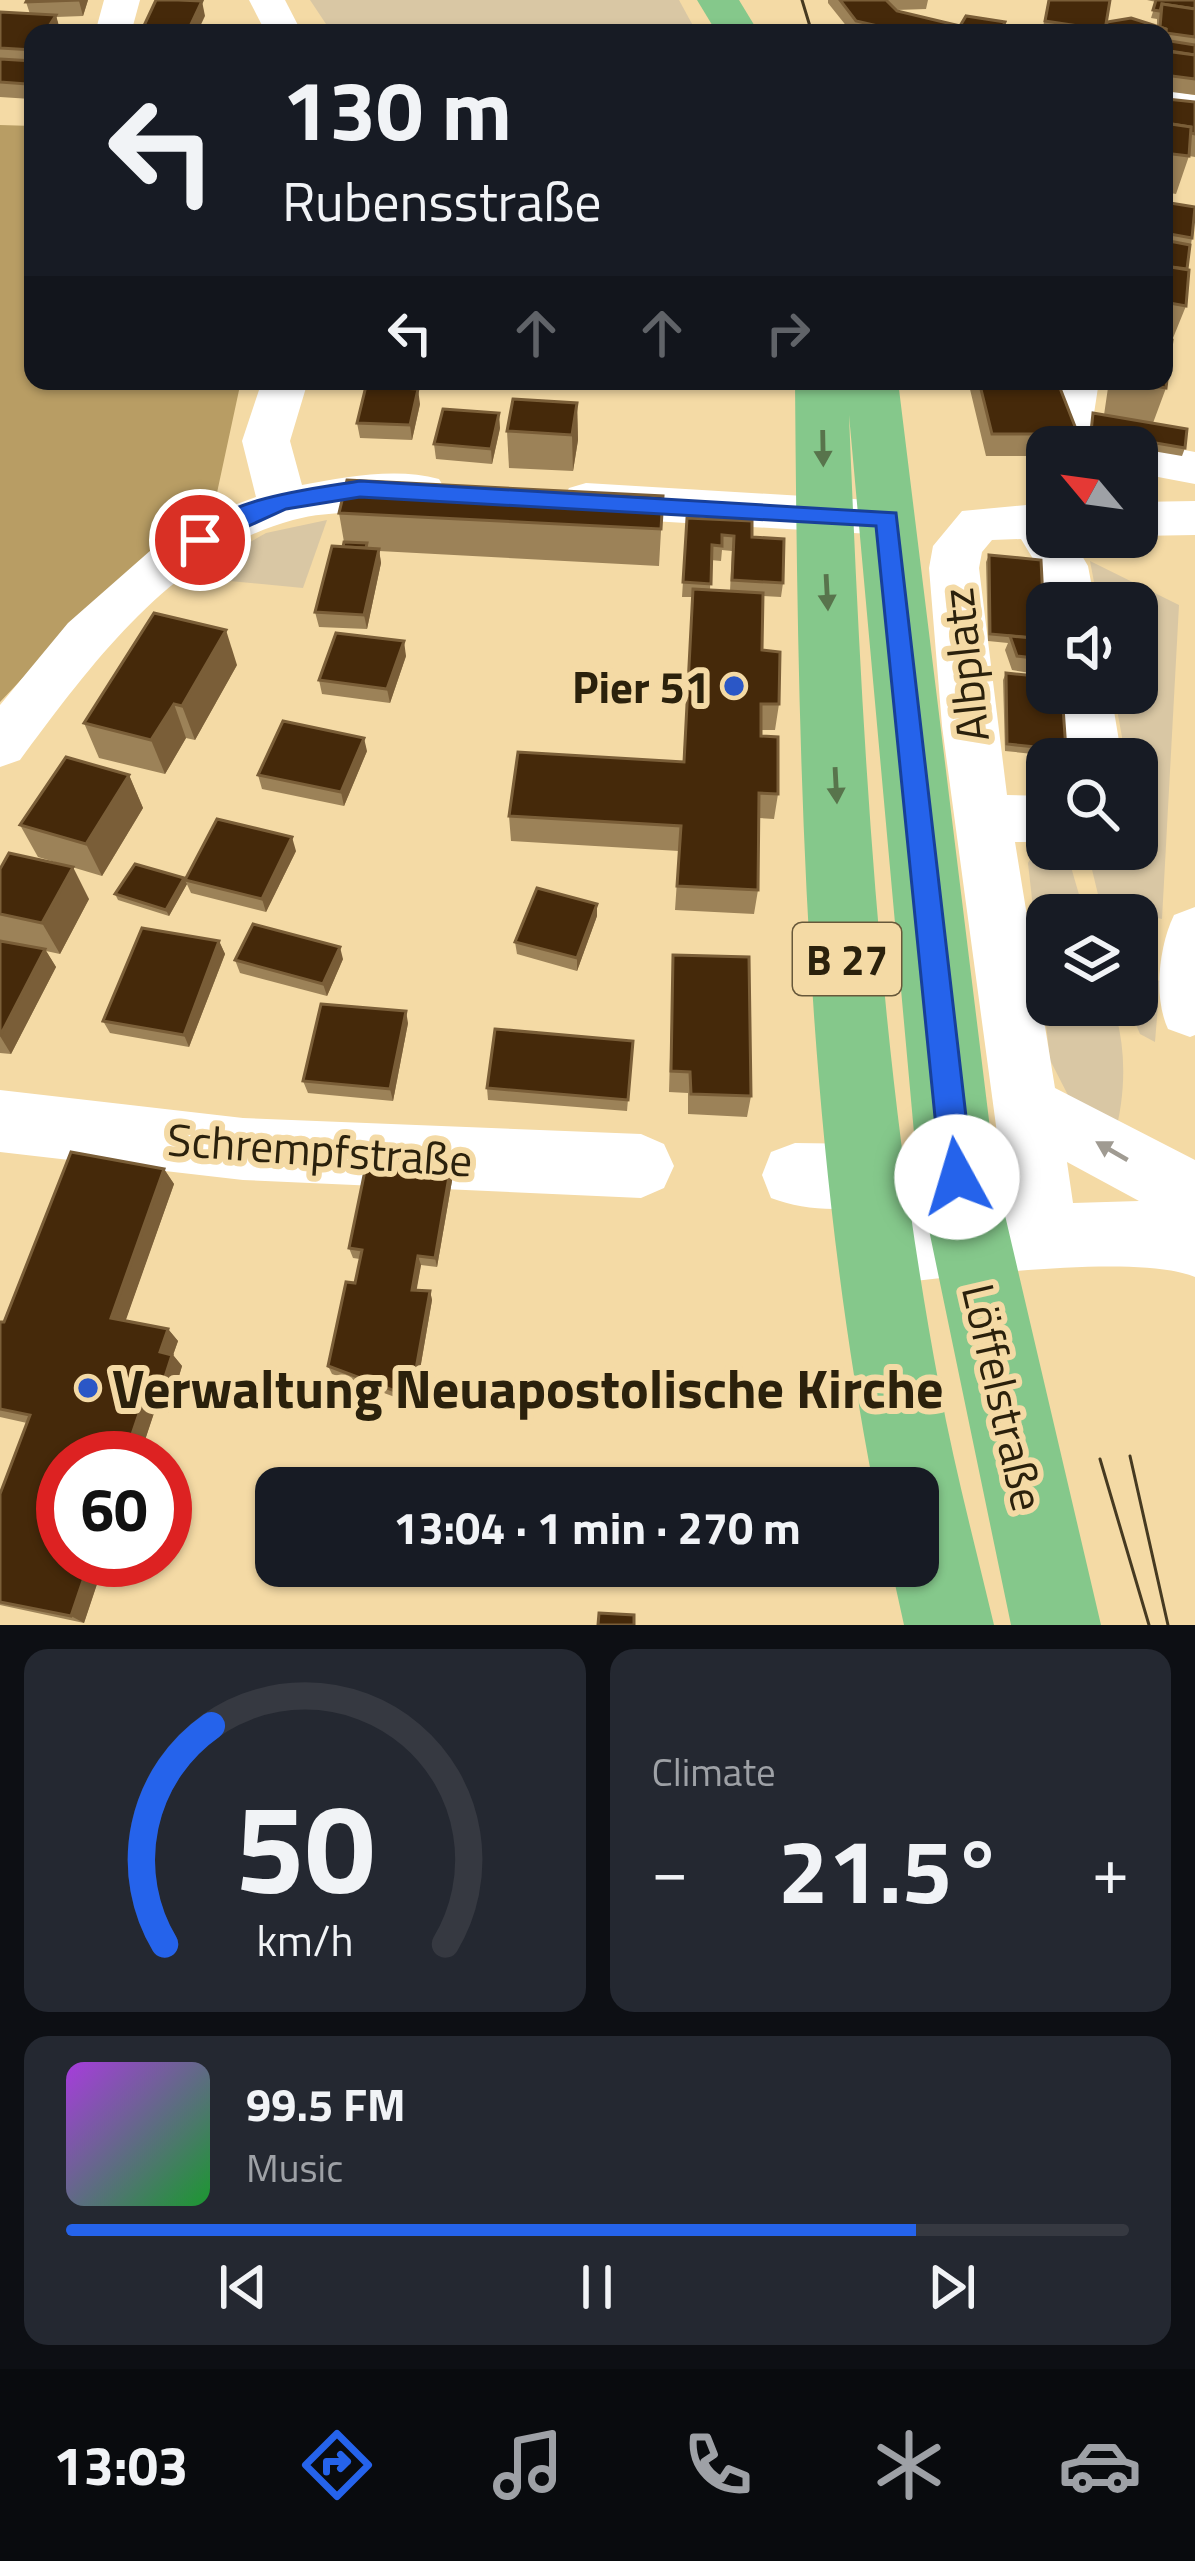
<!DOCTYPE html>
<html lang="en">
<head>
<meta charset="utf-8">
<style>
  body { margin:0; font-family:"Titillium Web",sans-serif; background:#242831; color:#f1f3f6; height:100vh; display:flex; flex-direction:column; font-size:45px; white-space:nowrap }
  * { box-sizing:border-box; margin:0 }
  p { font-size:39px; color:#9ea1a6 }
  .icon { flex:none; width:66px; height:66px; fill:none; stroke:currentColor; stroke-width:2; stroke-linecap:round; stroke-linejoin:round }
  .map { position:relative; height:1625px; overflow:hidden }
  .details { display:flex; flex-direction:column; gap:24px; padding:24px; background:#0d0f14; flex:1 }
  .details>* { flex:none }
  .guide { position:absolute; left:24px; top:24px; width:1149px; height:366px; border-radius:24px; box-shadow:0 3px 9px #0004; background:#171b24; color:#f1f3f6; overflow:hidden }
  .needle { width:78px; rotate:299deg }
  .buttons { position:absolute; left:1026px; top:426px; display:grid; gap:24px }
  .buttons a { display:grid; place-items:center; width:132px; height:132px; border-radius:24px; background:#171b24; box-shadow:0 3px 9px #0004; font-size:60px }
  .speed { position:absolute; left:36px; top:1431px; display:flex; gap:24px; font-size:60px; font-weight:700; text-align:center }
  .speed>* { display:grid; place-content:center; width:156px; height:156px; border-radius:50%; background:#171b24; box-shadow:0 3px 9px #0004; line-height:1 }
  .speed .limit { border:18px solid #d22; background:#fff; color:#111 }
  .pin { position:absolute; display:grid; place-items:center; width:102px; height:102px; color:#fff; margin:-51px; border:6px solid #fff; border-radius:50%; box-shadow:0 3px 12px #0007 }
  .me { position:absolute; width:132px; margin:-66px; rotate:354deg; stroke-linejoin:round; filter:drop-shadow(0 0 9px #0008) }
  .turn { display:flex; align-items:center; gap:42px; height:252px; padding:0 60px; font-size:54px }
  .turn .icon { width:156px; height:156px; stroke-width:2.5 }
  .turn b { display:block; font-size:84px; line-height:102px }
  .lanes { display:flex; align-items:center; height:114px; padding:0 60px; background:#0003; justify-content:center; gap:60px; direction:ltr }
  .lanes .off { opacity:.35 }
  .big { font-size:90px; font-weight:700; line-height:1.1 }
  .details .card { flex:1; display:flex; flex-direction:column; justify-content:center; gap:18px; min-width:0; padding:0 42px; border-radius:24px; background:#242831 }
  .details .dial { align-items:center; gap:0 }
  .dial svg { height:312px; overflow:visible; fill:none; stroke:#363941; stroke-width:7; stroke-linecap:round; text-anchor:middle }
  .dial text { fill:#f1f3f6; stroke:none }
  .song { display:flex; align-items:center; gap:36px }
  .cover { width:144px; height:144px; border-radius:18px; background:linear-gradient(135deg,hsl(280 70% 55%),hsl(130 70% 35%)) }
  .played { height:12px; border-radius:6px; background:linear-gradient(90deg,#2563eb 80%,#363941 80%) }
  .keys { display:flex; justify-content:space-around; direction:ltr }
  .heat { display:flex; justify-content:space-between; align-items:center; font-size:66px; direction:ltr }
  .details .tiles { flex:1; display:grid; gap:24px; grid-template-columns:1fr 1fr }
  .card:last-child { grid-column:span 2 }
  .trip { position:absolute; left:255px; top:1467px; width:684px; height:120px; border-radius:24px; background:#171b24; box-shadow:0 3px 9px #0004; font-weight:700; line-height:120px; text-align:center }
  .menu { display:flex; height:192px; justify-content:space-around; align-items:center; background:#090b0e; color:#9ea1a6 }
  .menu .icon { width:84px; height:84px }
  .menu .current { color:#2563eb }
  .menu b { font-size:54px; color:#f1f3f6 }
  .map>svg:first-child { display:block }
  .green { fill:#d9c7a4 }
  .forest { fill:#b89d64 }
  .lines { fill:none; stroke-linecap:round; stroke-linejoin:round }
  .minor { fill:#fff; fill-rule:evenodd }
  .major { fill:#85c88b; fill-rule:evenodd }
  .tram { stroke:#463a21; stroke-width:3 }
  .wall { fill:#9c8258; fill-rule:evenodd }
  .shaded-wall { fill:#7a5e38 }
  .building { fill:#45290a; stroke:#7a5e38; stroke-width:3 }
  .oneway { fill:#58744c }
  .oneway2 { fill:#a09b92 }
  .route { fill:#2563eb; stroke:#184099; stroke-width:3 }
  .poi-dot { fill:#2b57c6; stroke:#f4daa5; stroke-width:4.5 }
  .labels { text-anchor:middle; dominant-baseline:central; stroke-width:12; stroke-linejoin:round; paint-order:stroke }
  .shield { fill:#f4daa5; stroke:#67583a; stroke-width:3 }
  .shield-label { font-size:42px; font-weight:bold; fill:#2b210c }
  .street-label { font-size:45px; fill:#2b210c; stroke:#f4daa5 }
  .poi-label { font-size:45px; font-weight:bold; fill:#2b210c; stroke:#f4daa5; text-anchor:end }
  .near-poi-label { font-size:54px; font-weight:bold; fill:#2b210c; stroke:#f4daa5; text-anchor:start }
</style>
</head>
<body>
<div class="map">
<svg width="1195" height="1625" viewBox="0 0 1195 1625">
  <rect width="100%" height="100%" fill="#f4daa5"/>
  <g class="green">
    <polygon points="310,0 679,0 697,33 332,33"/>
    <polygon points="327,520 303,588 188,577 266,533"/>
    <polygon points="1090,561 1179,605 1162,919 1126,911 1103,915 1087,849 1137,849 1137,759 1126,759 1114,693 1137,693 1137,603 1098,603"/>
    <path d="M1036 849 1066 850 1085 915H1047V1005H1113C1127 1049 1126 1093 1114 1138L1072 1103 1050 1060 1028 863Z"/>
    <polygon points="1137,974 1160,981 1155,1042 1140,1034 1128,1005 1137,1005"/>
  </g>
  <polygon class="forest" points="0,125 33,126 33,381 241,381 215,502 97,600 0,702"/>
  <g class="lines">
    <g class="minor">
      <polygon points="104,0 140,0 131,33 95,33"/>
      <polygon points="249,0 285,0 302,33 266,33"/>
      <polygon points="1164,90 1195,95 1195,117 1164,112"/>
      <path d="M262 381H308L290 441 302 485C345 477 396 467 439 479L446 491 439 503C392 517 341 507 293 520 171 553 91 665 20 760L0 767V705L68 623 159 543 210 514 256 497 242 441Z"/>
      <polygon points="1053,381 1099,381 1093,420 1112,447 1057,447 1047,420"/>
      <polygon points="1137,441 1195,452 1195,484 1137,473 1137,447 1119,447"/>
      <polygon points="586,483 887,501 904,506 912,518 904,530 887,535 586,517 569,512 562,500 569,488"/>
      <polygon points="1195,501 1195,535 1137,536 1137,502"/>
      <path d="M1047 503V537H1071L1088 566 1095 603H1047V610L1038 567 1021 539 992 540 982 552 979 568 1007 795 1047 796V842H1015L1055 1088 1195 1160V1277C1133 1252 951 1279 877 1284L853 1274 843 1250 853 1226 877 1216 1007 1207 942 726 929 568 933 546 962 511ZM1067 1162 1139 1201 1073 1203Z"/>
      <polygon points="1057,693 1111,693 1122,759 1066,759"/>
      <path d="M1195 907V1035L1190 1037 1168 1029C1153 997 1159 946 1174 915Z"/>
      <polygon points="0,1090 243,1118 641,1134 664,1144 674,1166 664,1188 641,1198 243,1180 0,1152"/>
      <path d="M795 1143 868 1144 892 1153 901 1176 892 1199C855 1213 808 1212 771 1198L762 1175 771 1152Z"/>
    </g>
    <g class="major">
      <polygon points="697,0 739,0 759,33 717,33"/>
      <path d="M795 381H898L996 1177 1101 1625H1011L918 1177 849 415C862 738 879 1067 939 1385 954 1466 975 1545 994 1625H904L891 1566H918V1488H874C803 1126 798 749 795 381Z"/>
    </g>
    <g class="tram">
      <polyline points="802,0 812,33"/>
      <polyline points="1130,1456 1168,1625"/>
      <polyline points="1100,1459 1149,1625"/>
    </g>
  </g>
  <g class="wall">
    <polygon points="88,0 83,16 56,17 60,30 58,33 33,33 31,99 0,97 0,12 30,14 26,2"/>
    <polygon points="828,0 928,0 926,9 896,10 960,26 1018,33 852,33 828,3"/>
    <polygon points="1048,0 1105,29 1157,26 1157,19 1151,18 1156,2 1147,0 1195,0 1195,95 1164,91 1164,33 1042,33"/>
    <polygon points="1167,99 1195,102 1195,157 1189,156 1176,194 1164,192 1164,109"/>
    <polygon points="1164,202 1192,238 1187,269 1186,306 1171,343 1166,388 1153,423 1185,448 1182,456 1088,440 1093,413 1104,415 1109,381 1164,381"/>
    <polygon points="968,381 1061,381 1047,447 1047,481 1037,482 1031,456 986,456"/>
    <polygon points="577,403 578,440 573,471 509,468 507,431"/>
    <polygon points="420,404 412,440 360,438 357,423"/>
    <polygon points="500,428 492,464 436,459 434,444"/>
    <polygon points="663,496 659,566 379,551 381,563 367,629 319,627 315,612 344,542 339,513"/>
    <path d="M687 518 752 537 783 583 781 597 763 596 762 650 779 704 775 730H761V736L778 794 774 819 759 818 758 890 754 914 675 910 679 851 511 841 509 816 683 762 693 597H682ZM722 550 732 551 730 591 710 590 711 560 721 561Z"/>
    <polygon points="989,555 1045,639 1043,646 1043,659 1037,674 1012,670 1005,650 1008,643 988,641 986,562"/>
    <polygon points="406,656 390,703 322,694 319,680"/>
    <polygon points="237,665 195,740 186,738 165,774 99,758 84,723"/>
    <polygon points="1006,673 1066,750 1063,757 1005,751 1003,680"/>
    <polygon points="367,751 344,806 262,789 258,775"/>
    <polygon points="129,775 143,808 102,876 38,857 20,825"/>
    <polygon points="296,851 266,912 191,893 185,880"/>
    <polygon points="0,869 89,899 60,954 46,951 56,967 11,1054 0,1053 0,941 18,944 0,940"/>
    <polygon points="184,878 187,884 169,916 118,900 115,894"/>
    <polygon points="597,916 577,971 517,954 515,942"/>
    <polygon points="219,941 225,954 189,1047 110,1033 103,1021"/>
    <polygon points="673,955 751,1096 747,1117 688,1114 688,1093 669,1092"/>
    <polygon points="343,959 327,996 240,973 235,960"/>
    <polygon points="408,1023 393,1101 308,1093 303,1081"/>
    <polygon points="633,1041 627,1111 488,1100 487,1088"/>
    <polygon points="164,1169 174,1184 125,1321 168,1329 178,1341 173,1355 182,1366 168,1413 155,1410 84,1623 0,1605 0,1494 27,1423 0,1417 0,1322 4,1322"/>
    <polygon points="453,1175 437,1267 421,1265 416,1290 430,1291 432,1300 414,1404 332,1374 328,1366 355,1283 360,1259 353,1258 349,1248"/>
  </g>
  <g class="shaded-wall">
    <polygon points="80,0 88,0 83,16 79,1"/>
    <polygon points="202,1 205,16 197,33 187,33"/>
    <polygon points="56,15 60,30 58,33 47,33 46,31"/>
    <polygon points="33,73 33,96 31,99 27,84"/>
    <polygon points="418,389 420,404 412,440 410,425"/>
    <polygon points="577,403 578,440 573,471 572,435"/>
    <polygon points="499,413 500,428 492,464 491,449"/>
    <polygon points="379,549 381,563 367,629 364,615"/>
    <polygon points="226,630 237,665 195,740 182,706"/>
    <polygon points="404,641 406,656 390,703 387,689"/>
    <polygon points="174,704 186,738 165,774 151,740"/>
    <polygon points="364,738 367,751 344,806 341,792"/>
    <polygon points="129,775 143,808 102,876 86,844"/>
    <polygon points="292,837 296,851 266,912 262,899"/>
    <polygon points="73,867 89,899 60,954 42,923"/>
    <polygon points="184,878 187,884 169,916 166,910"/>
    <polygon points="597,904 597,916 577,971 577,958"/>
    <polygon points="219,941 225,954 189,1047 184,1035"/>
    <polygon points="340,947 343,959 327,996 323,984"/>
    <polygon points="45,949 56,967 11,1054 0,1036"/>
    <polygon points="406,1011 408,1023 393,1101 390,1089"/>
    <polygon points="451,1165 453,1175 437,1267 435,1258"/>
    <polygon points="164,1169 174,1184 122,1331 111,1318"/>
    <polygon points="418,1256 421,1265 415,1299 412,1290"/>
    <polygon points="430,1291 432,1300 414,1404 411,1397"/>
    <polygon points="168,1329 178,1341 173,1355 182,1366 168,1413 157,1402 160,1352"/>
    <polygon points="144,1399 155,1410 139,1458 124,1458"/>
    <polygon points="90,1560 105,1560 84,1623 71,1616"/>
  </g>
  <g class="building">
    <polygon points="27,0 80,0 26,2"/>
    <polygon points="156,0 178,0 202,1 187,33 141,32"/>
    <polygon points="840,0 886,0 897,11 960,26 966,16 1005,22 1001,31 1018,33 908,33 856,21"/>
    <polygon points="1049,0 1110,0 1105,30 1045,21"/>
    <polygon points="1156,0 1195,0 1195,9 1162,4 1160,11 1153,10"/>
    <polygon points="1162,4 1195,9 1195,37 1166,33 1166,29 1160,27"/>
    <polygon points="0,12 56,15 46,31 55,31 53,33 33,33 33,50 0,48"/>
    <polygon points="1131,18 1166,29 1164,62 1164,33 1106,33 1107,22"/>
    <polygon points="1170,41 1195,45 1195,55 1170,51"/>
    <polygon points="1165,51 1195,55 1195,79 1164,75"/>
    <polygon points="0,59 33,61 33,73 27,84 0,82"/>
    <polygon points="1167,99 1195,102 1195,134 1191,133 1191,127 1166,123"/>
    <polygon points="1164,123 1191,127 1189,156 1164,153"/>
    <polygon points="1164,202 1195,207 1192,238 1164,233"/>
    <polygon points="1164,240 1190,245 1187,269 1164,266"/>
    <polygon points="1164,266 1189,270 1186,306 1164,302"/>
    <polygon points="1164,339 1172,340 1166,388 1126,381 1164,381"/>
    <polygon points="979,381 1061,381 1060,388 1083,447 1047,447 1047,460 1044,460 1038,434 992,434"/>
    <polygon points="366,386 418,389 410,425 357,423"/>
    <polygon points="513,399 577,403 572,435 507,431"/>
    <polygon points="443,409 499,413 491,449 434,444"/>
    <polygon points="1093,413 1187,429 1185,448 1091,432"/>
    <polygon points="347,480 663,496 661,529 339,513"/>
    <polygon points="687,518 752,521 752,537 784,539 783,583 732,580 734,536 722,535 722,546 712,545 711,584 683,582"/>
    <polygon points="344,542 367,543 366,548 343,547"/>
    <polygon points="332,546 379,549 364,615 315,612"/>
    <polygon points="989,555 1041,560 1045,639 990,634"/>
    <polygon points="693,589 763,593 762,650 780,652 779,704 761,704 761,736 778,737 778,794 759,793 758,890 677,886 681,826 509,816 518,752 684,762"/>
    <polygon points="154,613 226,630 182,706 174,704 151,740 84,723"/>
    <polygon points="336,633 404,641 387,689 319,680"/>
    <polygon points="1010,636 1043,639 1043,659 1017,656"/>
    <polygon points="1006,673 1047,677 1047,693 1062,693 1066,750 1007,744"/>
    <polygon points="283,721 364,738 341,792 258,775"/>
    <polygon points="66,757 129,775 86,844 20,825"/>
    <polygon points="217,819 292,837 262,899 185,880"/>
    <polygon points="9,853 73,867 42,923 0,914 0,869"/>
    <polygon points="135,864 184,878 166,910 115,894"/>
    <polygon points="537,888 597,904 577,958 515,942"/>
    <polygon points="253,924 340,947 323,984 235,960"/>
    <polygon points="142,928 219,941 184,1035 103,1021"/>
    <polygon points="0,941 45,949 0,1036"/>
    <polygon points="673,955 749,957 751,1096 691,1094 690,1072 671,1071"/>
    <polygon points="321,1004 406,1011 390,1089 303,1081"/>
    <polygon points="495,1029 633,1041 628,1100 487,1088"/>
    <polygon points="71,1152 164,1169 111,1318 168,1329 160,1352 172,1355 157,1402 144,1399 124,1458 63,1458 63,1560 90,1560 71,1616 0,1602 0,1494 30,1415 0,1409 0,1322 4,1322"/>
    <polygon points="368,1156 451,1165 435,1258 418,1256 412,1290 430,1291 411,1397 328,1366 346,1282 355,1283 362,1250 349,1248"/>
    <polygon points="599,1613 634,1615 634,1625 598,1625"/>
  </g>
  <defs><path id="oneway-solid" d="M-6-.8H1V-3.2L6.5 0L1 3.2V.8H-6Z" transform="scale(3)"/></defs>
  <g class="oneway">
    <use href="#oneway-solid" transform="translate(823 448) rotate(89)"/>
    <use href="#oneway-solid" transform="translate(827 592) rotate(87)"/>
    <use href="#oneway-solid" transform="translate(836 785) rotate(87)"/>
  </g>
  <use class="oneway2" href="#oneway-solid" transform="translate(1112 1151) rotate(-150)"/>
  <path class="route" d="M360 481 896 513 973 1177 968 1188 957 1192 946 1188 941 1177 876 526 360 497 286 509 200 548 188 540C221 498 311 489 360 481Z"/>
  <g class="poi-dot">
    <circle cx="734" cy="686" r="12"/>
    <circle cx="88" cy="1388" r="12"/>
  </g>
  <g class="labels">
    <rect class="shield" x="793" y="923" width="108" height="72" rx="9"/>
    <g class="shield-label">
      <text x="847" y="959">B 27</text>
    </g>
    <g class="street-label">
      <text transform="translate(964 665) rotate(-96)">Albplatz</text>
      <text transform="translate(320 1149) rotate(4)">Schrempfstraße</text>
      <text transform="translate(1004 1397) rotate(77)">Löffelstraße</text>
    </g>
    <g class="poi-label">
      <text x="710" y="686">Pier 51</text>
    </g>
    <g class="near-poi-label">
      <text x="112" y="1388">Verwaltung Neuapostolische Kirche</text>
    </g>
  </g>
</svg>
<div class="buttons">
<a><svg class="needle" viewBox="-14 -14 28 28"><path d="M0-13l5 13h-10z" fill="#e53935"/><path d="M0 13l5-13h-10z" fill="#9ea1a6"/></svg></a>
<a><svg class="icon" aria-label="sound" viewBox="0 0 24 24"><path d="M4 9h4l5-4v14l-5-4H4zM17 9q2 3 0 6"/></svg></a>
<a><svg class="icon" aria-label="search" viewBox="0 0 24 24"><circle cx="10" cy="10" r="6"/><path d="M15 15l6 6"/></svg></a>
<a><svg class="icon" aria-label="layers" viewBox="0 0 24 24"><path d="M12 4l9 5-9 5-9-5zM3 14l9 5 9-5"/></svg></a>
</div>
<div class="speed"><div class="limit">60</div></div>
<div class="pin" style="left:200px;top:540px;background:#d93025"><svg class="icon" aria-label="arrive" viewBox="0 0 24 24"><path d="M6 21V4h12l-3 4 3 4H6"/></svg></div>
<svg class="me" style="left:957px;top:1177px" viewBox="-20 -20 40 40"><circle r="19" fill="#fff"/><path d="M0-13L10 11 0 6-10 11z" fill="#2563eb"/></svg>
<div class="trip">13:04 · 1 min · 270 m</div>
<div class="guide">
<div class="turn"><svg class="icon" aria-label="left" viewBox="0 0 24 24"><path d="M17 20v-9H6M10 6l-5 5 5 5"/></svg><div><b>130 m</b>Rubensstraße</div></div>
<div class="lanes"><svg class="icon" aria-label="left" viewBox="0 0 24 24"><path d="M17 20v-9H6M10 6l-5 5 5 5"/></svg><svg class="icon off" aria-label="ahead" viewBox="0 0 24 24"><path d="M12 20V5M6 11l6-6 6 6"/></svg><svg class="icon off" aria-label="ahead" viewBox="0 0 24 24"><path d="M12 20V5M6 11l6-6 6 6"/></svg><svg class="icon off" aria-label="right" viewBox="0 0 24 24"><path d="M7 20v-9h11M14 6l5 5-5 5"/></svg></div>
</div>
</div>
<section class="details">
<div class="tiles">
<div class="card dial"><svg viewBox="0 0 100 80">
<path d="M14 69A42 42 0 1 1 86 69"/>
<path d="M14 69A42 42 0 0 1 26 13" stroke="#2563eb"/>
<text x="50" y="56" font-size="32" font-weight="700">50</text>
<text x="50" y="72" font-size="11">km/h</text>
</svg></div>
<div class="card"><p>Climate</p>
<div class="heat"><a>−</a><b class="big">21.5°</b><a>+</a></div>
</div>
<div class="card">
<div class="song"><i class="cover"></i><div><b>99.5 FM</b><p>Music</p></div></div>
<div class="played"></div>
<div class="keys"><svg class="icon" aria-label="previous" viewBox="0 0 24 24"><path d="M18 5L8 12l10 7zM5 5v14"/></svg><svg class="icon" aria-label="pause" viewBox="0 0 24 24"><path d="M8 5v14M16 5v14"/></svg><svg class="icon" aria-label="next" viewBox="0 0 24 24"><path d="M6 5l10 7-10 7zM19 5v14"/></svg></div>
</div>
</div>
</section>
<nav class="menu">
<b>13:03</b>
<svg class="icon current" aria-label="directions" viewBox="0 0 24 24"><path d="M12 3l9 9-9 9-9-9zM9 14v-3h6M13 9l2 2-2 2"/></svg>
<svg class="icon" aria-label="music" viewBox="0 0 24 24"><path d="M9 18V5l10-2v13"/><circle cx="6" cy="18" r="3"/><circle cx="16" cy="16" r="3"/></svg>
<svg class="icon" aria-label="phone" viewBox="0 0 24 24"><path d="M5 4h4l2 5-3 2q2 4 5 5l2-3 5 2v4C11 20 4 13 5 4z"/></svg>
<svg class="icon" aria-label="climate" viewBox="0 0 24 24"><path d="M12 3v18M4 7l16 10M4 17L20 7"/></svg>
<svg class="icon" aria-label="car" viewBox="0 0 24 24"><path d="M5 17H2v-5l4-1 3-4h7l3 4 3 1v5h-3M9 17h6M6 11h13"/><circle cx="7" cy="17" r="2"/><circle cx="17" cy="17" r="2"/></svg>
</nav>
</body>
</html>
